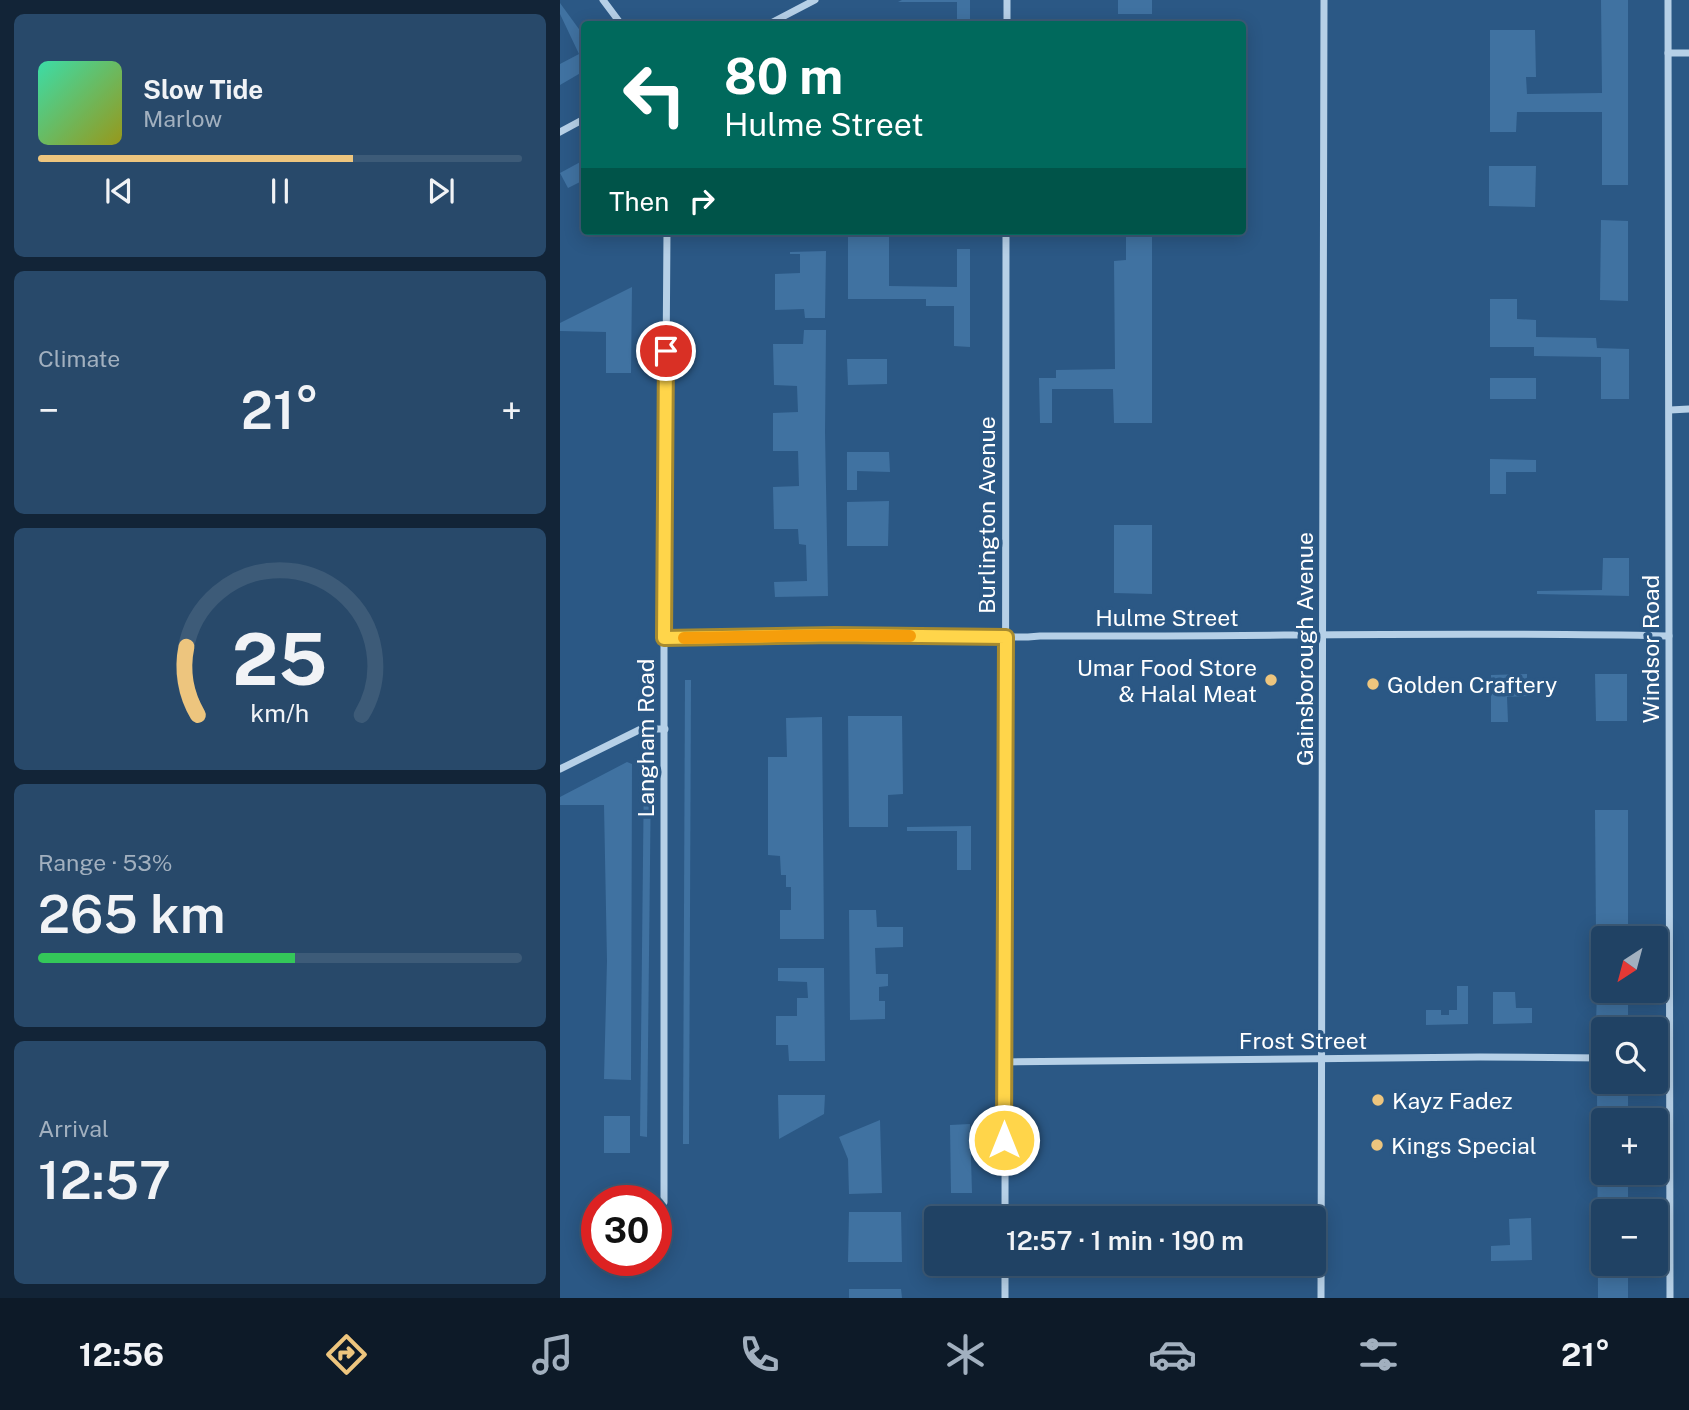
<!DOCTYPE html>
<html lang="en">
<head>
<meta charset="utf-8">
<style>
  body { margin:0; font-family:"Public Sans",sans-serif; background:#28496a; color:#f1f3f6; height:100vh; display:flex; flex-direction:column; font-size:26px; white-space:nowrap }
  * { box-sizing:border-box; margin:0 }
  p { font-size:23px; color:#a2b0bf }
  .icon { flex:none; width:38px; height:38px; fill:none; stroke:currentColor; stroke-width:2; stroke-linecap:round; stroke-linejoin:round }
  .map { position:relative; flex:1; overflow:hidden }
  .panel { display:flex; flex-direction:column; gap:14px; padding:14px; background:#122437; width:560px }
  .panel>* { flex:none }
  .hud { position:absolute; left:21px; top:21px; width:665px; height:214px; border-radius:7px; box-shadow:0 4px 18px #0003,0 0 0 2px #3d5b78; background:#00695c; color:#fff; overflow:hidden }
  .needle { width:46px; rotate:216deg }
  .fabs { position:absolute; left:1031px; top:926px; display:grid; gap:14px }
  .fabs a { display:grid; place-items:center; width:77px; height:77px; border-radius:7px; background:#204264; box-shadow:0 4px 18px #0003,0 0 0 2px #3d5b78; font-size:35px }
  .speed { position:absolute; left:21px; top:1185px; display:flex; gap:14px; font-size:35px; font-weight:700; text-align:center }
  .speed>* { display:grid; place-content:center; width:91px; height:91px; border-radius:50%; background:#204264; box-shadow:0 4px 18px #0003,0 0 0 2px #3d5b78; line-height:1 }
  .speed .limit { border:10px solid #d22; background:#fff; color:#111 }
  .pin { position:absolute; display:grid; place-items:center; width:60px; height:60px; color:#fff; margin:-30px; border:4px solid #fff; border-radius:50%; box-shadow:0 2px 7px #0007 }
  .me { position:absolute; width:77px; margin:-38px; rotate:0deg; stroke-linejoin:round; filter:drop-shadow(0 0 5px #0008) }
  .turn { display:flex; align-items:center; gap:24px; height:147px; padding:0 28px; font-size:32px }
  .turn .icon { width:91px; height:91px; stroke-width:2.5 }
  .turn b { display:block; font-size:49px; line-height:60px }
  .then { display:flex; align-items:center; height:66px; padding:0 28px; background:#0003; gap:14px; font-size:26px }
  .big { font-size:52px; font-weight:600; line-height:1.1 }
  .panel .widget { flex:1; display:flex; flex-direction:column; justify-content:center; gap:10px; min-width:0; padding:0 24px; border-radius:10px; background:#28496a }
  .panel .dial { align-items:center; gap:0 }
  .dial svg { height:182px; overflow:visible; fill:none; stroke:#3d5b78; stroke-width:7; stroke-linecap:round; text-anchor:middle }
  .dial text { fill:#f1f3f6; stroke:none }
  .song { display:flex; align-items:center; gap:21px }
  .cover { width:84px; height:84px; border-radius:10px; background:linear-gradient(135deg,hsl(160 70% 55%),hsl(60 70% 35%)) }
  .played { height:7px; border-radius:4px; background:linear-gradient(90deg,#edc57e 65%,#3d5b78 65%) }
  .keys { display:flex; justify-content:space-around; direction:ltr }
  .heat { display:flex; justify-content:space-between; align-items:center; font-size:38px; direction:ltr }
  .charge { height:10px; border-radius:5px; background:linear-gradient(90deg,#34c759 53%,#3d5b78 0) }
  .trip { position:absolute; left:364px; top:1206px; width:402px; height:70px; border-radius:7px; background:#204264; box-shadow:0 4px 18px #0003,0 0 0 2px #3d5b78; font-weight:600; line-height:70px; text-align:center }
  .dock { display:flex; height:112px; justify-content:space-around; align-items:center; background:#0d1a28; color:#a2b0bf }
  .dock .icon { width:49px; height:49px }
  .dock .current { color:#edc57e }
  .dock b { font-size:32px; color:#f1f3f6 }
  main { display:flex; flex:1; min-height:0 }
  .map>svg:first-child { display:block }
  .green { fill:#4072a1 }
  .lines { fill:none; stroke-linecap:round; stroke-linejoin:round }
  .minor { stroke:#b6d0e7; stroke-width:7 }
  .route-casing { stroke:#a68a30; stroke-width:18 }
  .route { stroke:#ffd54a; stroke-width:12 }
  .slow { stroke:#f59e0b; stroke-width:12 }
  .poi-dot { fill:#edc57e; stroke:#2b5885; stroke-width:2.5 }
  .labels { text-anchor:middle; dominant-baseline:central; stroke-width:7; stroke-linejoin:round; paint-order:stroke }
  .street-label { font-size:23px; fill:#fff; stroke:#2b5885 }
  .poi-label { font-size:23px; fill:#fff; stroke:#2b5885; text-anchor:start }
</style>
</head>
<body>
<main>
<section class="panel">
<div class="widget">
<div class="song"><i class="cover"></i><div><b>Slow Tide</b><p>Marlow</p></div></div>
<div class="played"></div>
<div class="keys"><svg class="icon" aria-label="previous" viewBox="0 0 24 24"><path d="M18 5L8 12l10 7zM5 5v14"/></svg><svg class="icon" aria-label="pause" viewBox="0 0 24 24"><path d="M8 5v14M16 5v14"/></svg><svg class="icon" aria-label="next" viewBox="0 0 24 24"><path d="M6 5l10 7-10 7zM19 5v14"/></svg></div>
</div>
<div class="widget"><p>Climate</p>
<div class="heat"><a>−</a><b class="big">21°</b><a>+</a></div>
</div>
<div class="widget dial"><svg viewBox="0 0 100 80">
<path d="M14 69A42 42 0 1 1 86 69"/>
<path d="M14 69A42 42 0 0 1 9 39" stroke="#edc57e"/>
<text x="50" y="56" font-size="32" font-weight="700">25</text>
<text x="50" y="72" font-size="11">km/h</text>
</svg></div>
<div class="widget"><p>Range · 53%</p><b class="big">265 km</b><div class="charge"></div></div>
<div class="widget"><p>Arrival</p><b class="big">12:57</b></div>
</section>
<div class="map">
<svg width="1129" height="1298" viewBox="0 0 1129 1298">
  <rect width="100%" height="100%" fill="#2b5885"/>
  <g class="green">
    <polygon points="342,0 410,0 410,24 397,24 397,2 338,2"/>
    <rect x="558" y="0" width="34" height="14"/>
    <polygon points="1041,0 1068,0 1068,185 1042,185 1042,112 957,112 956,132 930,132 930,30 975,30 976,77 966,77 967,94 1042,93"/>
    <polygon points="0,3 24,36 24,71 0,85 0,64 19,54 0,14"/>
    <polygon points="24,160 24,180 8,188 0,173"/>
    <polygon points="929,166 976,166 975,207 929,206"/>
    <polygon points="1041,220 1068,221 1068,301 1040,300"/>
    <polygon points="288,231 329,231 329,286 397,287 397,249 410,249 410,347 394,346 394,306 366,306 366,299 288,299"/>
    <polygon points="555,231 592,231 592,423 554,423 553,389 492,389 492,423 480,423 479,378 496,378 496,370 555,369 554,261 566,260 566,237 555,237"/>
    <polygon points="266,251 265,318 245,318 244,309 215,310 215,274 240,273 240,254 230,254 230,252"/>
    <polygon points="72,287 71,373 46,373 46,332 0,331 0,323"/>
    <polygon points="930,299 957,299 957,319 976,320 976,337 1036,338 1037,348 1069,349 1069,399 1041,399 1041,357 974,356 974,347 930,347"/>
    <polygon points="244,330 266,330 265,432 268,596 215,597 214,582 247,581 246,545 239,544 238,529 214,529 213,487 239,486 238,451 213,451 213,413 238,412 237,386 214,385 213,344 243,344"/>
    <polygon points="327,359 327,384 288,385 287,359"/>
    <rect x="930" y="378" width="46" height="21"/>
    <polygon points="287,452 329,452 330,472 297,471 297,490 287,490"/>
    <polygon points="930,459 976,460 976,472 946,472 946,494 930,494"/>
    <polygon points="329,501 328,546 287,546 287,502"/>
    <polygon points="554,525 592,525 592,594 554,593"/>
    <polygon points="1043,558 1069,558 1069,596 977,594 977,591 1042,590"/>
    <polygon points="967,674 967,696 947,697 948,722 931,722 931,675"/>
    <polygon points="1035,674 1067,674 1067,721 1036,721"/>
    <polygon points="125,680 131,680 129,1144 123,1144"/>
    <polygon points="288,716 342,716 343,794 328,795 328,827 289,827"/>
    <polygon points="262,717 264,939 220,939 220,910 231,910 231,887 226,887 226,875 221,875 220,856 208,855 208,757 227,757 226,718"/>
    <polygon points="67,762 72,764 71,1080 44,1079 47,961 44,805 0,805 0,797"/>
    <polygon points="84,767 91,772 87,1137 80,1136"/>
    <polygon points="1035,810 1068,810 1068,933 1036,933"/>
    <polygon points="411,826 411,870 397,870 397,831 347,831 347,827"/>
    <polygon points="289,910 316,910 317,927 343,927 343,947 315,948 316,974 328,974 328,986 319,987 319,1001 325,1001 325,1019 290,1020"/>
    <polygon points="218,968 264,968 265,1061 229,1061 228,1045 216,1045 216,1016 237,1016 237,998 248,998 247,982 218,981"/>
    <polygon points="897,986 908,986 908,1024 866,1025 866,1010 881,1010 881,1015 889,1015 889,1010 897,1010"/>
    <polygon points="1037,991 1068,991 1068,1023 1036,1023"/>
    <polygon points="933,992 955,992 956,1008 972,1008 972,1023 933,1024"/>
    <polygon points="1037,1092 1068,1092 1068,1120 1043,1120 1043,1172 1068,1173 1068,1211 1043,1211 1043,1264 1068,1264 1068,1298 1038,1298"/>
    <polygon points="218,1095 265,1095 264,1114 219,1139"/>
    <rect x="44" y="1116" width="26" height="37"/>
    <polygon points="320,1120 322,1193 289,1194 288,1159 279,1137"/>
    <polygon points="410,1124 412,1193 391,1193 390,1125"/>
    <polygon points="289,1212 341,1212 342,1262 288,1262"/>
    <polygon points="971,1218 972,1260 931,1261 931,1246 950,1245 949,1219"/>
    <polygon points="289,1289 341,1289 342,1298 289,1298"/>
  </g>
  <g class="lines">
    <g class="minor">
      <polyline points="43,0 61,24"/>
      <polyline points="1108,0 1110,1298"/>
      <polyline points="209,24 255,0"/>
      <polyline points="447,24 447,0"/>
      <polyline points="1108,53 1129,53"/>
      <polyline points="0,132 24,119"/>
      <polyline points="1110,410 1129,409"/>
      <path d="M104 638 275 635 468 637 480 636C689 637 899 631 1109 636"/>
      <polyline points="0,769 81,729 105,729"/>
      <polyline points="1096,1058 1109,1058"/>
      <polyline points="444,1062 920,1057 1043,1058"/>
      <polyline points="104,1202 104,638 107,231"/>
      <polyline points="445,1218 446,231"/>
      <polyline points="445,1264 445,1298"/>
      <path d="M761 1298C761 865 764 433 764 0"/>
    </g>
  </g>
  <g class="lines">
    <g class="route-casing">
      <polyline id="route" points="106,351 104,638 275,635 446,637 444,1140"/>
    </g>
    <use href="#route" class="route"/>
    <polyline class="slow" points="124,638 275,635 350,636"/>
  </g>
  <g class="poi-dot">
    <circle cx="711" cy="680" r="7"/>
    <circle cx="813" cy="684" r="7"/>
    <circle cx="818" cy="1100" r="7"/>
    <circle cx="817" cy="1145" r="7"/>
  </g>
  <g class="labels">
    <g class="street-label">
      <text transform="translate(426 515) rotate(-90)">Burlington Avenue</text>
      <text x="607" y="617">Hulme Street</text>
      <text transform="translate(744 649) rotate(-90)">Gainsborough Avenue</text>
      <text transform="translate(1090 649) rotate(-90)">Windsor Road</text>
      <text transform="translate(85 738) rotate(-90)">Langham Road</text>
      <text x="743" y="1040">Frost Street</text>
    </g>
    <g class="poi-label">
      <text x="697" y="667" text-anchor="end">Umar Food Store<tspan x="697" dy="26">&amp; Halal Meat</tspan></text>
      <text x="827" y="684">Golden Craftery</text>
      <text x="832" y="1100">Kayz Fadez</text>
      <text x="831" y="1145">Kings Special</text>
    </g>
  </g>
</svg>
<div class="fabs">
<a><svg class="needle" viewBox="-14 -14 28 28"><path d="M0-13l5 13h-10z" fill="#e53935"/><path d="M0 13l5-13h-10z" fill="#a2b0bf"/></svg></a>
<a><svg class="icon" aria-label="search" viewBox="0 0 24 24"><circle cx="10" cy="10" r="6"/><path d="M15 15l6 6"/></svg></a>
<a>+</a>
<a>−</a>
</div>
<div class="speed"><div class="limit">30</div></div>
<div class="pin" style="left:106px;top:351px;background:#d93025"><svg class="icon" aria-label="arrive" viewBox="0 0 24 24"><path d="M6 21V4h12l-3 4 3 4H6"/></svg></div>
<svg class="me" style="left:444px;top:1140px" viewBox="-20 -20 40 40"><circle r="17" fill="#ffd54a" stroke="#fff" stroke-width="3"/><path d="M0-11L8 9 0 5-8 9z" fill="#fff"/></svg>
<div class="trip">12:57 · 1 min · 190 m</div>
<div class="hud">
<div class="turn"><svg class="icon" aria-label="left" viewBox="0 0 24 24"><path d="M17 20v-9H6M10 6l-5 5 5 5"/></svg><div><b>80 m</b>Hulme Street</div></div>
<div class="then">Then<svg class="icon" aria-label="right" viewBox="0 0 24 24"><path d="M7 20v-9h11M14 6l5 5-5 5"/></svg></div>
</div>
</div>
</main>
<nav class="dock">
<b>12:56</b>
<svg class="icon current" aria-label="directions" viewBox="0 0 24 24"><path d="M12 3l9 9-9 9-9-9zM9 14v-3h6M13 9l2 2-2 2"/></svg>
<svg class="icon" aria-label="music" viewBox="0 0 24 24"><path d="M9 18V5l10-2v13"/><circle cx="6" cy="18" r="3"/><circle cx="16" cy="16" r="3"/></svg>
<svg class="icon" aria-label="phone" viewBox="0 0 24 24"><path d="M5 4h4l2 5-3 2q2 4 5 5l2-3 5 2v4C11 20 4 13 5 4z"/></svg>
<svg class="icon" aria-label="climate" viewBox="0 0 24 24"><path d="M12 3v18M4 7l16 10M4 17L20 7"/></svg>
<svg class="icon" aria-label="car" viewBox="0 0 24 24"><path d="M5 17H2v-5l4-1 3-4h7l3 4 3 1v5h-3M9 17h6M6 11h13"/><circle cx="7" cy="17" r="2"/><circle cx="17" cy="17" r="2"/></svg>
<svg class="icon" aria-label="filters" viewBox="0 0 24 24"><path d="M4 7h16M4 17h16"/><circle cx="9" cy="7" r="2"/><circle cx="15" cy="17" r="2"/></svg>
<b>21°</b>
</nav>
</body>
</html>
